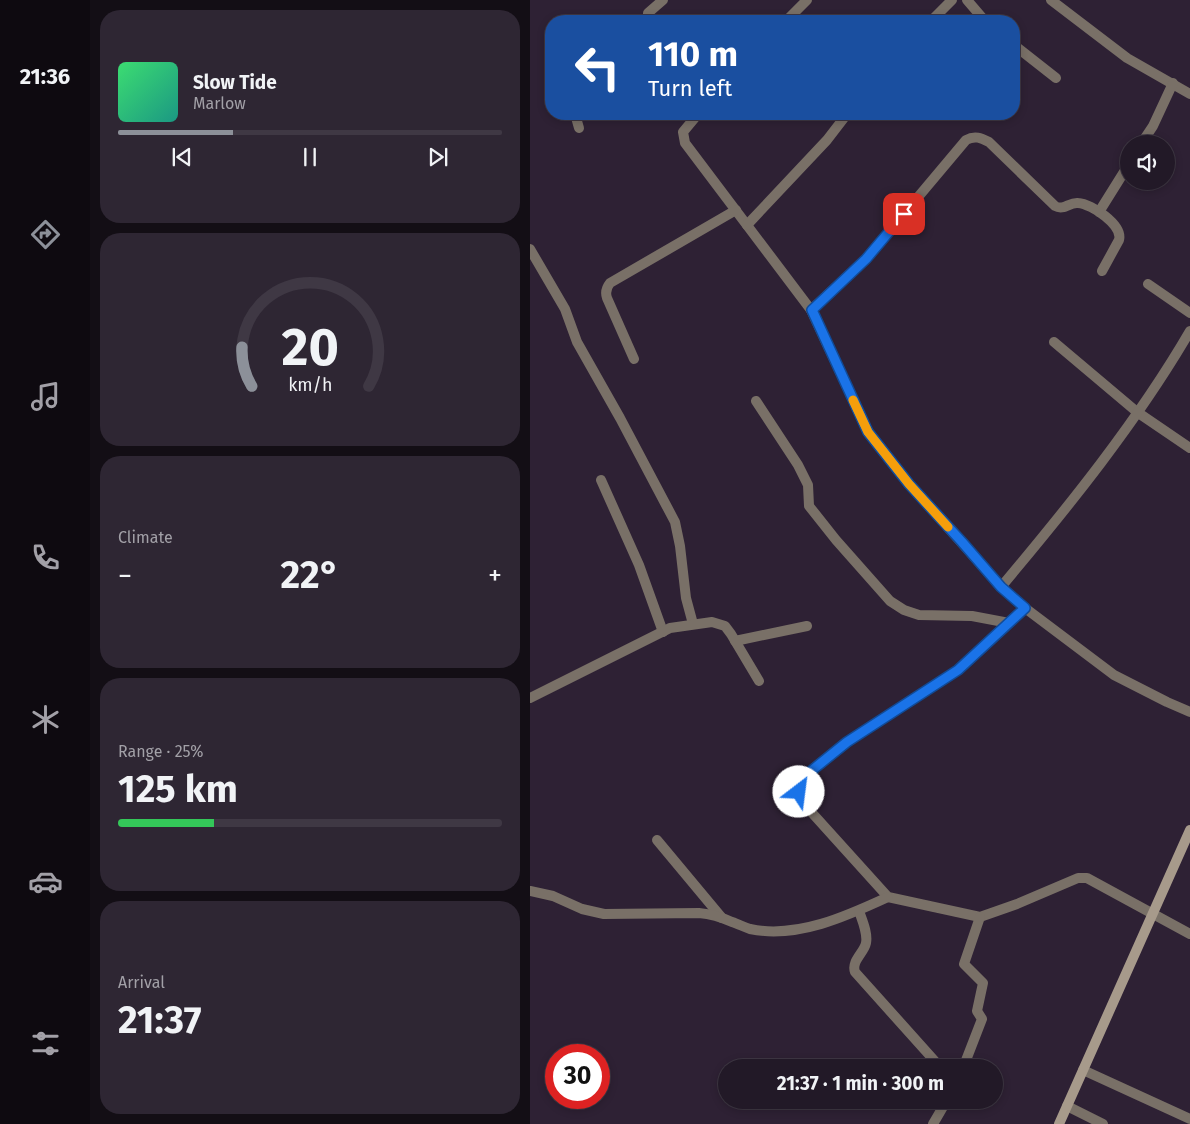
<!DOCTYPE html>
<html lang="en">
<head>
<meta charset="utf-8">
<style>
  body { margin:0; font-family:"Fira Sans",sans-serif; background:#2e2633; color:#f1f3f6; height:100vh; display:flex; flex-direction:column; font-size:19px; white-space:nowrap }
  * { box-sizing:border-box; margin:0 }
  p { font-size:16px; color:#a2a0a7 }
  .icon { flex:none; width:28px; height:28px; fill:none; stroke:currentColor; stroke-width:2; stroke-linecap:round; stroke-linejoin:round }
  .map { position:relative; flex:1; overflow:hidden }
  .sheet { display:flex; flex-direction:column; gap:10px; padding:10px; background:#130e15; width:440px }
  .sheet>* { flex:none }
  .banner { position:absolute; left:15px; top:15px; width:475px; height:105px; border-radius:20px; box-shadow:0 2px 8px #0003,0 0 0 1px #3f3844; background:#1a4fa0; color:#fff; overflow:hidden }
  .fabs { position:absolute; left:590px; top:135px; display:grid; gap:10px }
  .fabs a { display:grid; place-items:center; width:55px; height:55px; border-radius:50%; background:#221927; box-shadow:0 2px 8px #0003,0 0 0 1px #3f3844; font-size:25px }
  .speed { position:absolute; left:15px; top:1044px; display:flex; gap:10px; font-size:25px; font-weight:700; text-align:center }
  .speed>* { display:grid; place-content:center; width:65px; height:65px; border-radius:50%; background:#221927; box-shadow:0 2px 8px #0003,0 0 0 1px #3f3844; line-height:1 }
  .speed .limit { border:8px solid #d22; background:#fff; color:#111 }
  .pin { position:absolute; display:grid; place-items:center; width:42px; height:42px; color:#fff; margin:-21px; border-radius:10px; box-shadow:0 2px 8px #0006 }
  .me { position:absolute; width:55px; margin:-28px; rotate:30deg; stroke-linejoin:round; filter:drop-shadow(0 0 4px #0008) }
  .turn { display:flex; align-items:center; gap:18px; height:105px; padding:0 20px; font-size:22px }
  .turn .icon { width:65px; height:65px; stroke-width:2.5 }
  .turn b { display:block; font-size:35px; line-height:42px }
  .big { font-size:38px; font-weight:700; line-height:1.1 }
  .sheet .card { flex:1; display:flex; flex-direction:column; justify-content:center; gap:8px; min-width:0; padding:0 18px; border-radius:20px; background:#2e2633 }
  .sheet .dial { align-items:center; gap:0 }
  .dial svg { height:130px; overflow:visible; fill:none; stroke:#3f3844; stroke-width:7; stroke-linecap:round; text-anchor:middle }
  .dial text { fill:#f1f3f6; stroke:none }
  .song { display:flex; align-items:center; gap:15px }
  .cover { width:60px; height:60px; border-radius:8px; background:linear-gradient(135deg,hsl(140 70% 55%),hsl(170 70% 35%)) }
  .played { height:5px; border-radius:2px; background:linear-gradient(90deg,#8c9099 30%,#3f3844 30%) }
  .keys { display:flex; justify-content:space-around; direction:ltr }
  .heat { display:flex; justify-content:space-between; align-items:center; font-size:28px; direction:ltr }
  .charge { height:8px; border-radius:4px; background:linear-gradient(90deg,#34c759 25%,#3f3844 0) }
  .trip { position:absolute; left:188px; top:1059px; width:285px; height:50px; border-radius:25px; background:#221927; box-shadow:0 2px 8px #0003,0 0 0 1px #3f3844; font-weight:700; line-height:50px; text-align:center }
  main { display:flex; flex:1; min-height:0 }
  .dock { display:flex; flex-direction:column; width:90px; justify-content:space-around; align-items:center; background:#0e0a10; color:#a2a0a7 }
  .dock .icon { width:35px; height:35px }
  .dock .on { color:#8c9099 }
  .dock b { font-size:22px; color:#f1f3f6 }
  .map>svg:first-child { display:block }
  .lines { fill:none; stroke-linecap:round; stroke-linejoin:round }
  .street { stroke:#797067; stroke-width:10 }
  .secondary { stroke:#a79a8b; stroke-width:10 }
  .route-casing { stroke:#114b97; stroke-width:12 }
  .route { stroke:#1a73e8; stroke-width:9 }
  .slow { stroke:#f59e0b; stroke-width:9 }
</style>
</head>
<body>
<main>
<nav class="dock">
<b>21:36</b>
<svg class="icon on" aria-label="directions" viewBox="0 0 24 24"><path d="M12 3l9 9-9 9-9-9zM9 14v-3h6M13 9l2 2-2 2"/></svg>
<svg class="icon" aria-label="music" viewBox="0 0 24 24"><path d="M9 18V5l10-2v13"/><circle cx="6" cy="18" r="3"/><circle cx="16" cy="16" r="3"/></svg>
<svg class="icon" aria-label="phone" viewBox="0 0 24 24"><path d="M5 4h4l2 5-3 2q2 4 5 5l2-3 5 2v4C11 20 4 13 5 4z"/></svg>
<svg class="icon" aria-label="climate" viewBox="0 0 24 24"><path d="M12 3v18M4 7l16 10M4 17L20 7"/></svg>
<svg class="icon" aria-label="car" viewBox="0 0 24 24"><path d="M5 17H2v-5l4-1 3-4h7l3 4 3 1v5h-3M9 17h6M6 11h13"/><circle cx="7" cy="17" r="2"/><circle cx="17" cy="17" r="2"/></svg>
<svg class="icon" aria-label="filters" viewBox="0 0 24 24"><path d="M4 7h16M4 17h16"/><circle cx="9" cy="7" r="2"/><circle cx="15" cy="17" r="2"/></svg>
</nav>
<section class="sheet">
<div class="card">
<div class="song"><i class="cover"></i><div><b>Slow Tide</b><p>Marlow</p></div></div>
<div class="played"></div>
<div class="keys"><svg class="icon" aria-label="previous" viewBox="0 0 24 24"><path d="M18 5L8 12l10 7zM5 5v14"/></svg><svg class="icon" aria-label="pause" viewBox="0 0 24 24"><path d="M8 5v14M16 5v14"/></svg><svg class="icon" aria-label="next" viewBox="0 0 24 24"><path d="M6 5l10 7-10 7zM19 5v14"/></svg></div>
</div>
<div class="card dial"><svg viewBox="0 0 100 80">
<path d="M14 69A42 42 0 1 1 86 69"/>
<path d="M14 69A42 42 0 0 1 8 45" stroke="#8c9099"/>
<text x="50" y="56" font-size="32" font-weight="700">20</text>
<text x="50" y="72" font-size="11">km/h</text>
</svg></div>
<div class="card"><p>Climate</p>
<div class="heat"><a>−</a><b class="big">22°</b><a>+</a></div>
</div>
<div class="card"><p>Range · 25%</p><b class="big">125 km</b><div class="charge"></div></div>
<div class="card"><p>Arrival</p><b class="big">21:37</b></div>
</section>
<div class="map">
<svg width="660" height="1124" viewBox="0 0 660 1124">
  <rect width="100%" height="100%" fill="#2e2134"/>
  <g class="lines">
    <g class="street">
      <polyline points="437,0 455,21"/>
      <polyline points="521,0 597,58 660,94"/>
      <polyline points="118,21 118,13 133,0"/>
      <polyline points="256,21 277,0"/>
      <polyline points="401,21 422,0"/>
      <polyline points="484,45 526,78"/>
      <polyline points="45,114 49,128"/>
      <polyline points="168,114 153,132 155,143 281,310 338,432 379,484 471,587 495,608 584,675 637,702 660,712"/>
      <polyline points="611,144 623,126 643,83"/>
      <polyline points="569,212 599,164"/>
      <polyline points="217,225 297,140 317,114"/>
      <polyline points="0,249 35,309 47,342 90,418 145,522 150,546 156,598 163,624"/>
      <polyline points="618,284 660,313"/>
      <path d="M281 310 336 259 436 140C445 135 451 138 459 142L525 206C534 211 539 202 548 203 562 204 593 225 589 240L572 271"/>
      <polyline points="524,342 607,412 660,448"/>
      <path d="M104 359 77 298C75 292 76 288 80 283L206 210"/>
      <polyline points="226,401 268,465 278,485 279,506 306,540 360,601 374,610 389,615 442,616 479,623"/>
      <polyline points="71,480 109,565 133,632"/>
      <path d="M471 587C539 506 607 422 660 331"/>
      <polyline points="495,608 428,670 317,742 270,780 269,791 274,804 358,897 450,917 487,904 548,878 557,878 660,934"/>
      <polyline points="205,641 277,626"/>
      <polyline points="0,698 140,628 182,622 195,626 201,634 229,681"/>
      <polyline points="127,840 192,918"/>
      <path d="M0 891 23 896 52 909 74 914 169 913C180 914 191 917 202 922 208 924 214 927 220 929 267 939 317 916 358 897"/>
      <path d="M329 911C332 920 338 933 336 943 334 953 321 961 325 972L411 1068"/>
      <polyline points="433,1068 452,1019 447,1011 453,983 434,964 450,917"/>
      <polyline points="553,1070 660,1119"/>
      <polyline points="537,1106 573,1124"/>
      <polyline points="403,1124 417,1100"/>
    </g>
    <polyline class="secondary" points="529,1124 660,830"/>
  </g>
  <g class="lines">
    <g class="route-casing">
      <polyline id="route" points="269,792 270,780 317,742 428,670 495,608 471,587 432,542 379,484 338,432 282,310 336,259 374,214"/>
    </g>
    <use href="#route" class="route"/>
    <polyline class="slow" points="323,400 338,432 379,484 418,527"/>
  </g>
</svg>
<div class="fabs">
<a><svg class="icon" aria-label="sound" viewBox="0 0 24 24"><path d="M4 9h4l5-4v14l-5-4H4zM17 9q2 3 0 6"/></svg></a>
</div>
<div class="speed"><div class="limit">30</div></div>
<div class="pin" style="left:374px;top:214px;background:#d93025"><svg class="icon" aria-label="arrive" viewBox="0 0 24 24"><path d="M6 21V4h12l-3 4 3 4H6"/></svg></div>
<svg class="me" style="left:269px;top:792px" viewBox="-20 -20 40 40"><circle r="19" fill="#fff"/><path d="M0-13L10 11 0 6-10 11z" fill="#1a73e8"/></svg>
<div class="trip">21:37 · 1 min · 300 m</div>
<div class="banner">
<div class="turn"><svg class="icon" aria-label="left" viewBox="0 0 24 24"><path d="M17 20v-9H6M10 6l-5 5 5 5"/></svg><div><b>110 m</b>Turn left</div></div>
</div>
</div>
</main>
</body>
</html>
